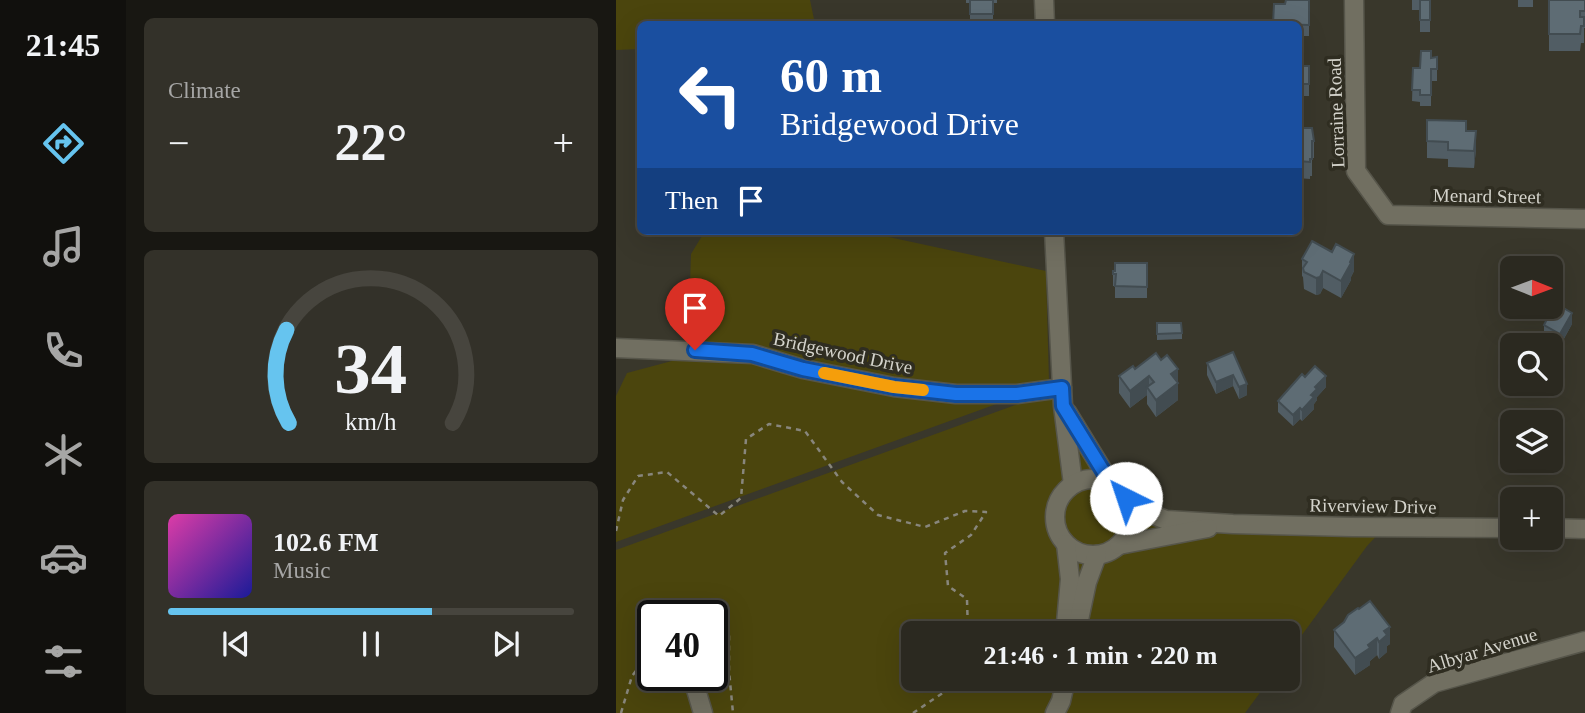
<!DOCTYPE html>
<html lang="en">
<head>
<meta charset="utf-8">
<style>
  body { margin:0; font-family:Georgia,serif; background:#333129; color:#f1f3f6; height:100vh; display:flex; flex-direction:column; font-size:26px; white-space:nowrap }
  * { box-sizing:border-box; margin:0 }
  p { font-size:23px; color:#a6a6a5 }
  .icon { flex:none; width:38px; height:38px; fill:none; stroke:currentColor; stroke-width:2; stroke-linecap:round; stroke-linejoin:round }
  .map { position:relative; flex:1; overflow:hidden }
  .drawer { display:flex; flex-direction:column; gap:18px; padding:18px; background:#181712; width:490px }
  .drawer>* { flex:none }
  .hud { position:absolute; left:21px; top:21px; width:665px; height:214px; border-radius:10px; box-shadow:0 7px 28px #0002,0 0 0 2px #47453e; background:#1a4fa0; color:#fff; overflow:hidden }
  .needle { width:46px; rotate:91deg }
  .fabs { position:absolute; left:884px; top:256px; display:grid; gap:14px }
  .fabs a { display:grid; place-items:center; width:63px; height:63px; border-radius:10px; background:#2b2920; box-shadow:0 7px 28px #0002,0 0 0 2px #47453e; font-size:35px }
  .speed { position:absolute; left:21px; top:600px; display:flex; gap:14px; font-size:35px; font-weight:700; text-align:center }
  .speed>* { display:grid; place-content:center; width:91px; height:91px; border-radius:50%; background:#2b2920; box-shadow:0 7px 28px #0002,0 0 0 2px #47453e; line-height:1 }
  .speed .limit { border:4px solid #111; border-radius:10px; background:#fff; color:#111 }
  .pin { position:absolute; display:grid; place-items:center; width:60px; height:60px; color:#fff; margin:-72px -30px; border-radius:50% 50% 50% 0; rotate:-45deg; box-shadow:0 0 7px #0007 }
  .pin .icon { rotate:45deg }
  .me { position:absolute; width:77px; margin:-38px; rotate:319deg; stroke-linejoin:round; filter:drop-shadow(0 0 5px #0008) }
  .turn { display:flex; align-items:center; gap:24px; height:147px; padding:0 28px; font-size:32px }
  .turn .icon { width:91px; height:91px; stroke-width:2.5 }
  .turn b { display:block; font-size:49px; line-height:60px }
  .then { display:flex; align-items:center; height:66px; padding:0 28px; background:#0003; gap:14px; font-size:26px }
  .big { font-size:52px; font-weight:800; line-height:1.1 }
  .drawer .card { flex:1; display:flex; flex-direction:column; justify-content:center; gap:10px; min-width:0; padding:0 24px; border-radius:10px; background:#333129 }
  .drawer .dial { align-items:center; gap:0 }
  .dial svg { height:182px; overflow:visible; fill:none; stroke:#47453e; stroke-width:7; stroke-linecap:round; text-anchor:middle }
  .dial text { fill:#f1f3f6; stroke:none }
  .song { display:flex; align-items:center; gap:21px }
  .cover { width:84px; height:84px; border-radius:10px; background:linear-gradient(135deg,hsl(320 70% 55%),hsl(240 70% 35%)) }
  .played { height:7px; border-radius:4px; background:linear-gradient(90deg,#66c4ef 65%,#47453e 65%) }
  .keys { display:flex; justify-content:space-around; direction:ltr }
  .heat { display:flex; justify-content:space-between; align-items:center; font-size:38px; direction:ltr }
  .trip { position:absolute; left:285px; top:621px; width:399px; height:70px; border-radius:10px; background:#2b2920; box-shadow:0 7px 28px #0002,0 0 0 2px #47453e; font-weight:800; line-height:70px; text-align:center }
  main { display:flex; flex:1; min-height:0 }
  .tabs { display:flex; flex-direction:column; width:126px; justify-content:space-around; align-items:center; background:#11100d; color:#a6a6a5 }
  .tabs .icon { width:49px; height:49px }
  .tabs .on { color:#66c4ef }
  .tabs b { font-size:32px; color:#f1f3f6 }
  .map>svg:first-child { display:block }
  .green { fill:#4b450d; fill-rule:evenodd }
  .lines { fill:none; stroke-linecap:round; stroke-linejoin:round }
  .minor-casing { stroke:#56554a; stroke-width:21 }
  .path { stroke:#88867c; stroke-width:2.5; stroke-dasharray:5 5; stroke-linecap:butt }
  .minor { stroke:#716f61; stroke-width:18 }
  .wall { fill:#515d64 }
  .shaded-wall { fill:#424c51 }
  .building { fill:#5e6c74; stroke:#424c51; stroke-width:2 }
  .route-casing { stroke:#114b97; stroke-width:18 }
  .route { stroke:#1a73e8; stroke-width:12 }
  .slow { stroke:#f59e0b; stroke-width:12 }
  .labels { text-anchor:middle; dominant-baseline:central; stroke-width:7; stroke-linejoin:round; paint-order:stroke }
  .street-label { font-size:19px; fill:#d4d3cb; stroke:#2f2d21 }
</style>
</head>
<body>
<main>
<nav class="tabs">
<b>21:45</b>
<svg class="icon on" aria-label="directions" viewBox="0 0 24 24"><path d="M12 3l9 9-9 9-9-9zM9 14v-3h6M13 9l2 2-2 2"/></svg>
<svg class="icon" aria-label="music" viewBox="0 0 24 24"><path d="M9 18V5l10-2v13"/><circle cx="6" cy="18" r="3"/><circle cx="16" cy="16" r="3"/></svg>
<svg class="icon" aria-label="phone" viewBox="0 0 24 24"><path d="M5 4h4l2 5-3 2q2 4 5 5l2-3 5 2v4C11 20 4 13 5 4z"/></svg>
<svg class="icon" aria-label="climate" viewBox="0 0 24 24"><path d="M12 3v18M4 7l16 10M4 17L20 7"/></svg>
<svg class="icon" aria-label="car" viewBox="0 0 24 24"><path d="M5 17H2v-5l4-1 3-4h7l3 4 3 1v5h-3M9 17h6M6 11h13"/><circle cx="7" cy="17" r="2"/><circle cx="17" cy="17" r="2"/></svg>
<svg class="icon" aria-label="filters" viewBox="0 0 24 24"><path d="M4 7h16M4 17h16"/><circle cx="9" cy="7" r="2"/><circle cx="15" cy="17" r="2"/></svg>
</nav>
<section class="drawer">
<div class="card"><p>Climate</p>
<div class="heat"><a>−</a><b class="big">22°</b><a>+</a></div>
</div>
<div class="card dial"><svg viewBox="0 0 100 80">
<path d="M14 69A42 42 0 1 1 86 69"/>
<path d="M14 69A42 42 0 0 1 13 28" stroke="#66c4ef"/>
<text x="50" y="56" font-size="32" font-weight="700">34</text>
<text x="50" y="72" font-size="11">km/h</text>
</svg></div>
<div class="card">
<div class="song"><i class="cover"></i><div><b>102.6 FM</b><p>Music</p></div></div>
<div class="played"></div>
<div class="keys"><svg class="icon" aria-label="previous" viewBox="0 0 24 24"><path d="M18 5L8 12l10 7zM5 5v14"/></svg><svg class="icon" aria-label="pause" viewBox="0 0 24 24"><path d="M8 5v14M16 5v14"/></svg><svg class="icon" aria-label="next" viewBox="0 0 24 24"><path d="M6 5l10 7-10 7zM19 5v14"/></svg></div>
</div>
</section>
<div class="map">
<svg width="969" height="713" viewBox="0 0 969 713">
  <rect width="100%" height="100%" fill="#39372b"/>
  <g class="green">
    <polygon points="0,0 194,0 199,24 24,24 24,49 0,50"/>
    <polygon points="89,231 245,231 430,271 433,382 401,386 341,386 279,379 189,361 137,346 72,342 75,254"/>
    <polygon points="67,358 135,362 386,402 0,542 0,396 11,373"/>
    <path d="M446 388 494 482C505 490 514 501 525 511L769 527 751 546 672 654V634H298V679H654L629 713H0V550ZM37 616H96V676H37Z"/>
  </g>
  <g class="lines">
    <g class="minor-casing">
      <g id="minor">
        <polyline points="428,0 429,24"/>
        <polyline points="738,0 740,171 772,215 969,219"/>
        <polyline points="438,231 447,406 457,484"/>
        <polyline points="0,348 137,354 187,369 278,387 340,394 401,394 446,388"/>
        <polyline points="451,412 494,482"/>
        <circle cx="477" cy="517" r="38"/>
        <polyline points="510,498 525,510 550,520 617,524 736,527 896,528"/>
        <polyline points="934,528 969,529"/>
        <polyline points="503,545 592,528"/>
        <polyline points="449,634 454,579 450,544"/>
        <polyline points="460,634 471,582 481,555"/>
        <polyline points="76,676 87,713"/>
        <polyline points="439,713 445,701 450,679"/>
        <polyline points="784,713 787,704 818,683 969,641"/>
      </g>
    </g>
    <g class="path">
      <polyline points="0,531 7,500 22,476 51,472 103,516 125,498 130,439 153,424 189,431 226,482 262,515 309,527 349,511 370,512 355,535 329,553 332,586 351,599 352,634"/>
      <polyline points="96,629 113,633 113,671 117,713"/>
      <polyline points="5,713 16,676 37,648"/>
      <polyline points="297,713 346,680 382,681 431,686"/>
    </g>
    <use href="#minor" class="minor"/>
  </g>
  <g class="wall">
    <polygon points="350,0 381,0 381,3 377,3 377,24 354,24 354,3 350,3"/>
    <polygon points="693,0 693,36 682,36 682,24 657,24 658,4 669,4"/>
    <polygon points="796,0 814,0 814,32 804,32 804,10 796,10"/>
    <rect x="902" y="0" width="15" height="7"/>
    <polygon points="933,0 969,0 969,28 968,28 968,43 965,43 964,51 933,51"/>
    <polygon points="682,55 685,66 693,66 693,96 685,96 685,107 682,107"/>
    <polygon points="815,58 821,69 821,81 815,81 815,106 804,106 804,102 796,101 797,68 804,68"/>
    <polygon points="682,128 698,141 698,158 696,158 696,176 694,176 694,179 682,178"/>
    <polygon points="850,131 860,149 858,168 832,167 832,159 811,158 811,141"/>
    <polygon points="686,259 738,271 735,277 735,280 725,298 707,288 704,294 700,295 688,289 687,277 686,276"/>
    <polygon points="531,263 531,298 499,298 499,286 497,286 497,271"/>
    <polygon points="541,323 566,333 566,339 541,340"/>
    <polygon points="956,324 944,346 928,336 928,325"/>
    <polygon points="617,352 631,395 623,399 617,386 600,394 591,375 591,363"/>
    <polygon points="519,369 562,369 562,400 540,417 531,404 531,395 514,408 503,393 503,376"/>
    <polygon points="689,377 710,387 701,397 701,400 698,404 698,409 686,421 684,419 677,426 662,412 662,401"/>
    <polygon points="934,422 942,422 941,466 910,465 910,460 934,460"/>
    <polygon points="728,622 774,644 771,646 771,652 763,659 761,655 754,661 754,665 739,675 718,647 718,630"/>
  </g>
  <g class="shaded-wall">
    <polygon points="860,131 860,149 858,168 858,151"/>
    <polygon points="738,254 738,271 735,277 735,280 725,298 725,281"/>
    <polygon points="707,271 707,288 704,294 700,295 700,278"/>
    <polygon points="956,313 956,324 944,346 944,334"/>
    <polygon points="562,369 562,400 540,417 540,400 555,374"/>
    <polygon points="617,375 617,386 600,394 600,382"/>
    <polygon points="533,376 533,390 531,387 531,395 514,408 514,391"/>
    <polygon points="710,376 710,387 701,397 701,400 698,404 698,409 686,421 686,410 699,387"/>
    <polygon points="631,384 631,395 623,399 623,387"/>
    <polygon points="684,408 684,419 677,426 677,415"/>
    <polygon points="774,627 774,644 771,646 771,652 763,659 763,642 768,631"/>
    <polygon points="761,638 761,655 754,661 754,665 739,675 739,658 752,645"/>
  </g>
  <g class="building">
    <rect x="354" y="0" width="23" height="14"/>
    <polygon points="670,0 693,0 693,25 657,24 658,4 669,4"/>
    <rect x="804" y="0" width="10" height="20"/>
    <polygon points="933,0 969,0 969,11 964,11 964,17 968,17 968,26 965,26 964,34 933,34"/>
    <polygon points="805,51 815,51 815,58 821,57 821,69 815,69 815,95 804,95 804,90 796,90 797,68 804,68"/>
    <polygon points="682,55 685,55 685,66 693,66 693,84 685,84 685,96 682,96"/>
    <polygon points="811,120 850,121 850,131 860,131 858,151 832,150 832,142 811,141"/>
    <polygon points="682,128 696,128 698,141 696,141 696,159 694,159 694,162 682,161"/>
    <polygon points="696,241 716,252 720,244 738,254 734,262 735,263 725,281 707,271 704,277 700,278 688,272 687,268 691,262 686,259"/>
    <polygon points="499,263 531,263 531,287 499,286 500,274 497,274 497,271 499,271"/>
    <polygon points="939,303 956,313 944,334 928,325"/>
    <polygon points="541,323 565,323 566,333 541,334"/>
    <polygon points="617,352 631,384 623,387 617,375 600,382 591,363"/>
    <polygon points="540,353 545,360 551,355 562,369 555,374 562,383 540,400 531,387 538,382 533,376 514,391 503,376 517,366 519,369"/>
    <polygon points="699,366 710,376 699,387 701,389 695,395 698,397 686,410 684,408 677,415 662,401 686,374 689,377"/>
    <polygon points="934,422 942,422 941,454 934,454"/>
    <polygon points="754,601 774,627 768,631 771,635 763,642 761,638 752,645 754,648 739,658 718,630 728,622 732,615 742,608 743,609"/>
  </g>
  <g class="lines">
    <g class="route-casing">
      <polyline id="route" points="79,350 136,354 187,369 278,387 340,394 401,394 446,388 447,406 494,482 503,489 510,498"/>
    </g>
    <use href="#route" class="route"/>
    <polyline class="slow" points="208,373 278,387 307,390"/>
  </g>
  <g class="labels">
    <g class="street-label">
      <text transform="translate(720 113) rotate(-92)">Lorraine Road</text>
      <text transform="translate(871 196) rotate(1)">Menard Street</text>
      <text transform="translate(227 353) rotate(12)">Bridgewood Drive</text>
      <text transform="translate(757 506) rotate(1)">Riverview Drive</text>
      <text transform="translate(866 650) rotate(-17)">Albyar Avenue</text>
    </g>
  </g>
</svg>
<div class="fabs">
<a><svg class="needle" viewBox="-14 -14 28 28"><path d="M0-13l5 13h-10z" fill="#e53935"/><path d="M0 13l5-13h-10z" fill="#a6a6a5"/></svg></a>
<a><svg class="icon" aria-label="search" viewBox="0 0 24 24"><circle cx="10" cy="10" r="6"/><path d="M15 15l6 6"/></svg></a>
<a><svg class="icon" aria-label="layers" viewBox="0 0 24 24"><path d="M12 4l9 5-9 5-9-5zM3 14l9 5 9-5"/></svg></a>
<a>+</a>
</div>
<div class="speed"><div class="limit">40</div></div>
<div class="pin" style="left:79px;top:350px;background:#d93025"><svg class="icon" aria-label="arrive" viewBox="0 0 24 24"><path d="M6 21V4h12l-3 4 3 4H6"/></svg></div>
<svg class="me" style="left:510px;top:498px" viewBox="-20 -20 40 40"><circle r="19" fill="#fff"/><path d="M0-13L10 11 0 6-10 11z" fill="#1a73e8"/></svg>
<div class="trip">21:46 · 1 min · 220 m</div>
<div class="hud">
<div class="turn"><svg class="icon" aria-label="left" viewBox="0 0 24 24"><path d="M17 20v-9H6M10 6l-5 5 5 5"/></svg><div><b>60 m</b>Bridgewood Drive</div></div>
<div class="then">Then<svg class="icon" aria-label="arrive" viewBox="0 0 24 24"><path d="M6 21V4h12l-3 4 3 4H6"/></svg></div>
</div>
</div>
</main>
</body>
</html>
